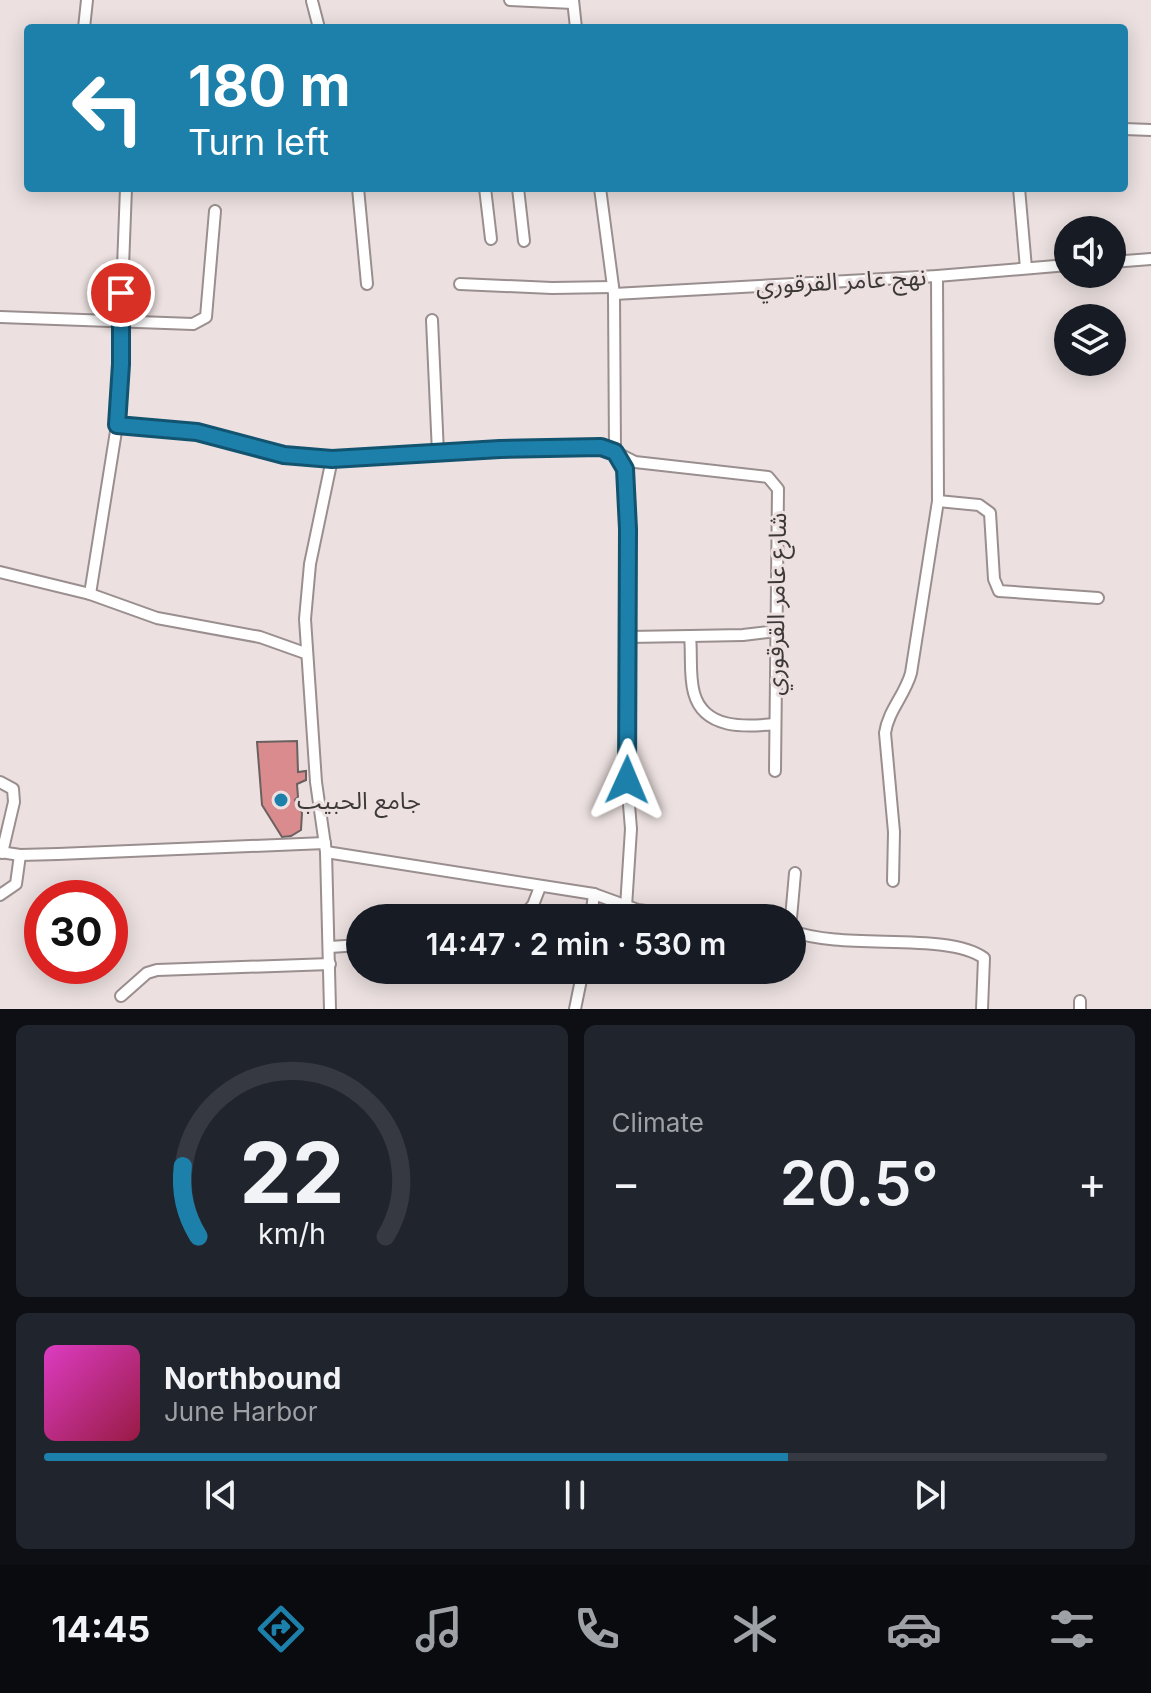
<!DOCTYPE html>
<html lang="en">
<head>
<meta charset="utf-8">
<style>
  body { margin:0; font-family:Inter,"Noto Sans Arabic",sans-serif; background:#20242c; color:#f1f3f6; height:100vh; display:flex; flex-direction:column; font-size:30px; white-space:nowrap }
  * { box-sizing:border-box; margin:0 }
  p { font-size:26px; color:#9ea1a6 }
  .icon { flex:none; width:44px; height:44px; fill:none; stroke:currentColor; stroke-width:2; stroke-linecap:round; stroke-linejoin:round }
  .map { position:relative; height:1009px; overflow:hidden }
  .sheet { display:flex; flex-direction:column; gap:16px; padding:16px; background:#0d0f14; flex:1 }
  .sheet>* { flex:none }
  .guide { position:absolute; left:24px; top:24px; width:1104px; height:168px; border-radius:8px; box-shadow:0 4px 20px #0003; background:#1c80ab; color:#fff; overflow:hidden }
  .buttons { position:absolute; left:1054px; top:216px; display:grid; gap:16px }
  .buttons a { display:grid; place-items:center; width:72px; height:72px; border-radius:50%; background:#171b24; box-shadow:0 4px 20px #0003; font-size:40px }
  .speed { position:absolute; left:24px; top:880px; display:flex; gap:16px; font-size:40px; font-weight:700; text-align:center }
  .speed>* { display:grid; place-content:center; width:104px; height:104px; border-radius:50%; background:#171b24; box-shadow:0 4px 20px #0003; line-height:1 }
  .speed .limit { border:12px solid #d22; background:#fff; color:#111 }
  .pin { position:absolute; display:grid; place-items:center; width:68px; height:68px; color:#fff; margin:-34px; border:4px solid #fff; border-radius:50%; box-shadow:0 2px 8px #0007 }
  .me { position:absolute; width:88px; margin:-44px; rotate:1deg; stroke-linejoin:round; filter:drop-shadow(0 0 6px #0008) }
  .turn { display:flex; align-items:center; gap:28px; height:168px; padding:0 32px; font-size:36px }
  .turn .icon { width:104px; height:104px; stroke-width:2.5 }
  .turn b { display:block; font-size:56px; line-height:68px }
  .big { font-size:60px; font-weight:600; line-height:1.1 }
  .sheet .card { flex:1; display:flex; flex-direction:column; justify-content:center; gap:12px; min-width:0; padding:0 28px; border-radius:12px; background:#20242c }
  .sheet .dial { align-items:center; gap:0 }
  .dial svg { height:208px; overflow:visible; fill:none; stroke:#363941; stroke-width:7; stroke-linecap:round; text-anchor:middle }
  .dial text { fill:#f1f3f6; stroke:none }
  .song { display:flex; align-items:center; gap:24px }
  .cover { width:96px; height:96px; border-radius:12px; background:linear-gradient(135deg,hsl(310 70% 55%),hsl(340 70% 35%)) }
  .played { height:8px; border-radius:4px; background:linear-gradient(90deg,#1c80ab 70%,#363941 70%) }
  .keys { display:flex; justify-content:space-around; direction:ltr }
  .heat { display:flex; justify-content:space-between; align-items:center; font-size:44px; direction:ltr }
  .sheet .tiles { flex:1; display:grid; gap:16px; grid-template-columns:1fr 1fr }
  .card:last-child { grid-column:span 2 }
  .trip { position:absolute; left:346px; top:904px; width:460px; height:80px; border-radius:40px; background:#171b24; box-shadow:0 4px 20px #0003; font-weight:600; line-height:80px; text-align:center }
  .tab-bar { display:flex; height:128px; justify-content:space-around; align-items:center; background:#090b0e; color:#9ea1a6 }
  .tab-bar .icon { width:56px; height:56px }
  .tab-bar .selected { color:#1c80ab }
  .tab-bar b { font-size:36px; color:#f1f3f6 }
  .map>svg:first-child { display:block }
  .building { fill:#d98b8d; stroke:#6b6060; stroke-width:2 }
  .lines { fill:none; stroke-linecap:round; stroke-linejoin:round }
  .street-casing { stroke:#9a8e8e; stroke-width:14 }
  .street { stroke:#fff; stroke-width:10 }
  .route-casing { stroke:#12536f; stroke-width:20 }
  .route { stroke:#1c80ab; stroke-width:14 }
  .poi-dot { fill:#1c80ab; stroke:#ece0e0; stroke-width:3 }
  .labels { text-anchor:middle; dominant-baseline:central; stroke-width:6; stroke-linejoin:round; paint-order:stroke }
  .street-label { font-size:24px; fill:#3e3939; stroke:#ece0e0 }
  .poi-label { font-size:24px; fill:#3e3939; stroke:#ece0e0; text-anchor:start }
</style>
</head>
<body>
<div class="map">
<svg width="1151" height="1009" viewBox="0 0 1151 1009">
  <rect width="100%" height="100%" fill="#ece0e0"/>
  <polygon class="building" points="297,741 298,772 306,771 306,780 297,784 298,797 295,800 302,813 301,830 291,836 282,837 262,805 257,742"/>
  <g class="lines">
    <g class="street-casing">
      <g id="street">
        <polyline points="510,0 573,3"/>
        <polyline points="573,0 576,28"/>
        <polyline points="312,1 319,28"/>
        <polyline points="84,28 87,0"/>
        <polyline points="1124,129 1151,130"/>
        <polyline points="358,188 367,284"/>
        <polyline points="485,188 491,239"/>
        <polyline points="518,188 524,241"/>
        <polyline points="600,188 614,294 615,452 635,462 768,477 778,489 775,771"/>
        <polyline points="1019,188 1026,268"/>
        <polyline points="1112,262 1151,259"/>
        <polyline points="460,284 552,288 613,287"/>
        <polyline points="614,294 937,276 1068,265"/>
        <polyline points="0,317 193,324 206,317 215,211"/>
        <polyline points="432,320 438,453"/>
        <polyline points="117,425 197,432 284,455 332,459"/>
        <polyline points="938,501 979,505 990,513 994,579 999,591 1098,598"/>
        <polyline points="0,572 90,594 157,618 260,637 305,653"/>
        <polyline points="90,594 117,425 126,188"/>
        <polyline points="690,636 743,635 776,631"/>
        <path d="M628 637 690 636C692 655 689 675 694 693 704 730 746 727 775 724"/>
        <polyline points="0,782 13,789 14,802 2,853"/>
        <polyline points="0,852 20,855 58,854 325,843"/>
        <polyline points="326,852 594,894 638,910 696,918"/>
        <path d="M893 881 894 832 885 733C888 711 905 695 911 673L938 501 937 276"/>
        <polyline points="0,895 16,884 20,855"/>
        <polyline points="521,918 533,905 540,887"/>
        <polyline points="591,918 594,894"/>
        <polyline points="791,918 795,873"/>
        <path d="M792 931C844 951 947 931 984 958L982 1009"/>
        <polyline points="330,947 360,945"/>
        <polyline points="121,996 147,973 157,970 330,964"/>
        <polyline points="330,1009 326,852 316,782 305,619 310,564 332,459 500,449 601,447 615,452 625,469 628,529 627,780 631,829 626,907"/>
        <polyline points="575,1009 583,970"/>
        <polyline points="1080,1009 1080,1001"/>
      </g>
    </g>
    <use href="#street" class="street"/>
  </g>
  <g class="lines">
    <g class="route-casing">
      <polyline id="route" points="121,293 121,364 117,425 197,432 284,455 332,459 500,449 601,447 615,452 625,469 628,529 627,780"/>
    </g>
    <use href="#route" class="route"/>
  </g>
  <circle class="poi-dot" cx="281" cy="800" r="8"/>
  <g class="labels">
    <g class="street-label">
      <text transform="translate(841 281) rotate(-3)">نهج عامر القرقوري</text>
      <text transform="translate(776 604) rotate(-89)">شارع عامر القرقوري</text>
    </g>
    <g class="poi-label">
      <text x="297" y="800">جامع الحبيب</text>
    </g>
  </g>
</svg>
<div class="buttons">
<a><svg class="icon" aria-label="sound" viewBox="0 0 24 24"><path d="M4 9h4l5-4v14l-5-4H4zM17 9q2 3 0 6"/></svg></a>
<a><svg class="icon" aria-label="layers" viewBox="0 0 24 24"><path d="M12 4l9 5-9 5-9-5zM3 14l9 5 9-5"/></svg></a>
</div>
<div class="speed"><div class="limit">30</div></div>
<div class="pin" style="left:121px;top:293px;background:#d93025"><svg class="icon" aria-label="arrive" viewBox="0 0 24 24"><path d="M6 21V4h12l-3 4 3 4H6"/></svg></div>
<svg class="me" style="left:627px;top:780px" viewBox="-20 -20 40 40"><path d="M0-17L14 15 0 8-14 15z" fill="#1c80ab" stroke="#fff" stroke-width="4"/></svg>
<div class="trip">14:47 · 2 min · 530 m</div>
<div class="guide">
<div class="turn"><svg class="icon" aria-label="left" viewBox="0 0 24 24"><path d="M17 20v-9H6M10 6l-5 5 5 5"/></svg><div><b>180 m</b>Turn left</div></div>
</div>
</div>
<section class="sheet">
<div class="tiles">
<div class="card dial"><svg viewBox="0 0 100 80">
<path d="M14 69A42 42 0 1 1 86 69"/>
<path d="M14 69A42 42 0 0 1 8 42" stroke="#1c80ab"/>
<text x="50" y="56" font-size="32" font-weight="700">22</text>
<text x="50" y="72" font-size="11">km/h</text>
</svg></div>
<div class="card"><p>Climate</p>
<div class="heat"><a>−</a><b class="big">20.5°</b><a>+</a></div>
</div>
<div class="card">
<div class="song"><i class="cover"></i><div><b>Northbound</b><p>June Harbor</p></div></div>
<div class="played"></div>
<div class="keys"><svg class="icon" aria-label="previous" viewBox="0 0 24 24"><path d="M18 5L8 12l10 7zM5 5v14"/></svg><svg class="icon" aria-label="pause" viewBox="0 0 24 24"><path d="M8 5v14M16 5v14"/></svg><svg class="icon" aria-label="next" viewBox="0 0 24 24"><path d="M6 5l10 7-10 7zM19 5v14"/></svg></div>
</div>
</div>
</section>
<nav class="tab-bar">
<b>14:45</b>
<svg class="icon selected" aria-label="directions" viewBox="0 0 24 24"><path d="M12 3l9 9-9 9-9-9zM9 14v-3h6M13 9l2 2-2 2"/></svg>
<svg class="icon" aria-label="music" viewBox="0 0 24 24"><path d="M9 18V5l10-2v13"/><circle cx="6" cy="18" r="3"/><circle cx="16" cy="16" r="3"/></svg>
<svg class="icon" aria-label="phone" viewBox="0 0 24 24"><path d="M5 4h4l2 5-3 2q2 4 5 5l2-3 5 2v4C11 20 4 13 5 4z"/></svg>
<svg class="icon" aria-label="climate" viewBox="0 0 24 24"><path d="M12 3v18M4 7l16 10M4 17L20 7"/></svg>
<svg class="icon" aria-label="car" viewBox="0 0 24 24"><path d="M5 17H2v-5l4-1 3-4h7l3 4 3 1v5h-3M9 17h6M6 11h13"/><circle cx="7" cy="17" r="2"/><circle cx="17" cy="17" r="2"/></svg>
<svg class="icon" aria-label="filters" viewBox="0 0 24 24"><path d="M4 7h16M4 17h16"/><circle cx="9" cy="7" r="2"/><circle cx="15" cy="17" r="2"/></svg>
</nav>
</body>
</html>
